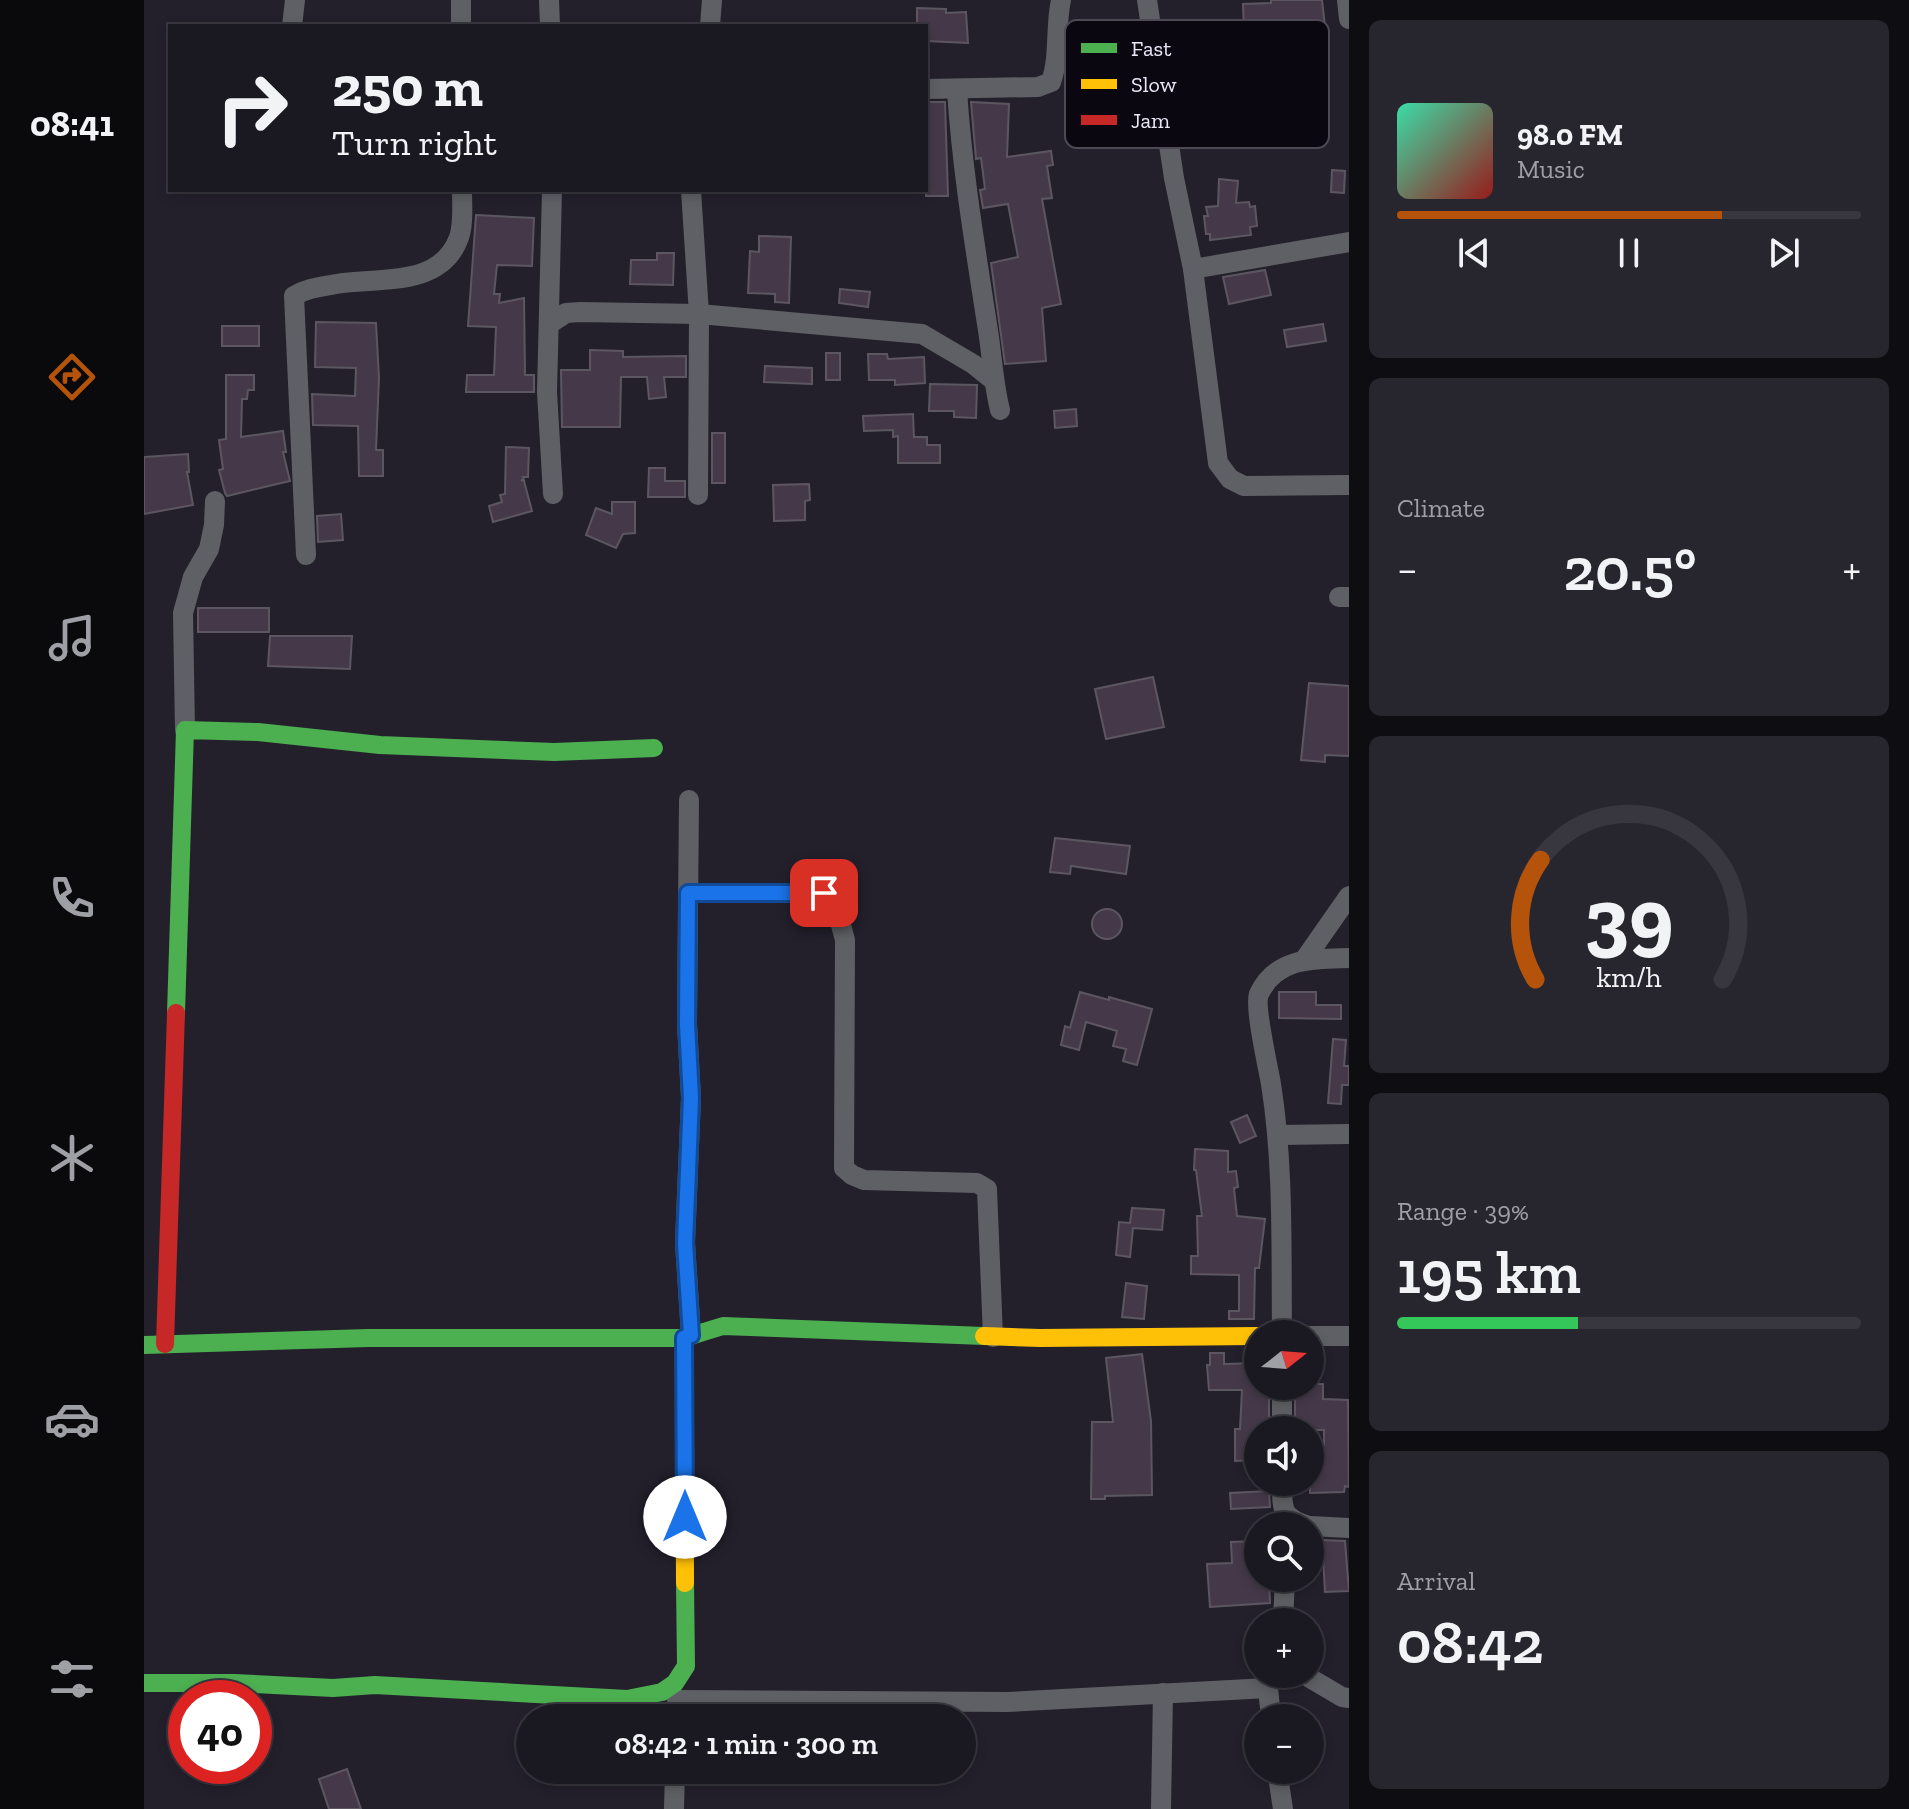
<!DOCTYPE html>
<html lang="en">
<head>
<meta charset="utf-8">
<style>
  body { margin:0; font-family:"Zilla Slab",serif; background:#27252e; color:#f1f3f6; height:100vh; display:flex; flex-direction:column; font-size:30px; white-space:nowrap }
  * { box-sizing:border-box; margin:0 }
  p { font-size:26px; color:#9fa0a5 }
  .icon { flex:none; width:44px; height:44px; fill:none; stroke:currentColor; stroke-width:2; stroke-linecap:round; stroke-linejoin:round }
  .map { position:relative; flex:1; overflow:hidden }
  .details { display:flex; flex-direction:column; gap:20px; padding:20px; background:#0e0d12; width:560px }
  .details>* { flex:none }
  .top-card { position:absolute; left:24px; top:24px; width:760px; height:168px; border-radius:0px; box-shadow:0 4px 12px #0003,0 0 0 2px #38373f; background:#1a1821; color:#f1f3f6; overflow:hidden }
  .needle { width:52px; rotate:73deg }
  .buttons { position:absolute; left:1100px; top:1320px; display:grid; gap:16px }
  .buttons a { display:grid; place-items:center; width:80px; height:80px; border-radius:50%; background:#1a1821; box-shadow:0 4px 12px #0003,0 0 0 2px #38373f; font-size:40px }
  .speed { position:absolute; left:24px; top:1680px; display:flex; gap:16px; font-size:40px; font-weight:700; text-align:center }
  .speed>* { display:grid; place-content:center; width:104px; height:104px; border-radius:50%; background:#1a1821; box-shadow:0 4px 12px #0003,0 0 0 2px #38373f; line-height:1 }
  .speed .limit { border:12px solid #d22; background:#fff; color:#111 }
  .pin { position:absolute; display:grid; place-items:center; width:68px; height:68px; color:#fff; margin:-34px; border-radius:16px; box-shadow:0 4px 12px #0006 }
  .me { position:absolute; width:88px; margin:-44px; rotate:0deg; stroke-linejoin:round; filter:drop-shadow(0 0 6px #0008) }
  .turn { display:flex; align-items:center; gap:28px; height:168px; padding:0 32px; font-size:36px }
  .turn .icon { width:104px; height:104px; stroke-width:2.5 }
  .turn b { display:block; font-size:56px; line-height:68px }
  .big { font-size:60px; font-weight:600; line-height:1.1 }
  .details .tile { flex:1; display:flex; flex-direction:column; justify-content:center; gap:12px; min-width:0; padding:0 28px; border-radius:12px; background:#27252e }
  .details .dial { align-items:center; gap:0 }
  .dial svg { height:208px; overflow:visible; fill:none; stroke:#38373f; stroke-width:7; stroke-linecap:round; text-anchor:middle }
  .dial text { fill:#f1f3f6; stroke:none }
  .song { display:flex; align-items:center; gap:24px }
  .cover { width:96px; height:96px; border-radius:12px; background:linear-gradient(135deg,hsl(160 70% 55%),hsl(0 70% 35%)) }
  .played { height:8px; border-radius:4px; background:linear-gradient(90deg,#b45309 70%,#38373f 70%) }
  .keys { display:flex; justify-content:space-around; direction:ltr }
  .heat { display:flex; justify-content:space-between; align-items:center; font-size:44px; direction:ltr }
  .charge { height:12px; border-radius:6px; background:linear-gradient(90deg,#34c759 39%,#38373f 0) }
  .trip { position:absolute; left:372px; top:1704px; width:460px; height:80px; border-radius:40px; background:#1a1821; box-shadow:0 4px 12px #0003,0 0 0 2px #38373f; font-weight:600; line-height:80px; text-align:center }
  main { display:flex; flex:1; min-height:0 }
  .tabs { display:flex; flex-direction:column; width:144px; justify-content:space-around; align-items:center; background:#0a0a0d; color:#9fa0a5 }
  .tabs .icon { width:56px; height:56px }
  .tabs .selected { color:#b45309 }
  .tabs b { font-size:36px; color:#f1f3f6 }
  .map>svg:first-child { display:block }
  .building { fill:#453949; stroke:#5c5660; stroke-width:2 }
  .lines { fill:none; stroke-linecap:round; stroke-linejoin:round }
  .street { stroke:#5f6065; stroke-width:20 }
  .fast { stroke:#4caf50; stroke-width:18 }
  .slow { stroke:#ffc107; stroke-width:18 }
  .jam { stroke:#c62828; stroke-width:18 }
  .route-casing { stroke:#114b97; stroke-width:20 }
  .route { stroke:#1a73e8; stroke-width:14 }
  .key { fill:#0a0711; stroke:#4d4a56; stroke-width:2 }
  .key-label { font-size:22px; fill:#eae6f6 }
</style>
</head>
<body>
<main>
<nav class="tabs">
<b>08:41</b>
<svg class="icon selected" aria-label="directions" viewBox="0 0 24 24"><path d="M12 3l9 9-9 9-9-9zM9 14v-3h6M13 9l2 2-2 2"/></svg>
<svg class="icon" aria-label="music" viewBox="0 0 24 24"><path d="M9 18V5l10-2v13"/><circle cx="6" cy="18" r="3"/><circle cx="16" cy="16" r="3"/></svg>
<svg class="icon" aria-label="phone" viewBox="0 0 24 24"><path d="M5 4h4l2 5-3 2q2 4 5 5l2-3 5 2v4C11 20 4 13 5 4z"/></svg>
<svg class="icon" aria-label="climate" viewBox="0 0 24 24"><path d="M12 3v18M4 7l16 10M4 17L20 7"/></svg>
<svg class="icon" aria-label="car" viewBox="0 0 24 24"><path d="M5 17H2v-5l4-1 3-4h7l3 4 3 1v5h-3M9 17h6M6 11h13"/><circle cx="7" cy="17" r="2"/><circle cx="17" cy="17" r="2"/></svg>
<svg class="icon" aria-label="filters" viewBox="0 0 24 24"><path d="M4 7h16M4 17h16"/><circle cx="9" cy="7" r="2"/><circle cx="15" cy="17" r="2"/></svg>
</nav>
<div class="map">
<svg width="1205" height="1809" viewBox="0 0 1205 1809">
  <rect width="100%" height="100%" fill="#23202c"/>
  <g class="building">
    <polygon points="1127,0 1178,0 1181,26 1100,32 1099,4 1127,3"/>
    <polygon points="773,8 802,9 802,13 822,12 824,43 782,41 782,26 773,26"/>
    <polygon points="782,102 801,102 804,196 782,196"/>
    <polygon points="827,102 865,104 863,157 907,151 909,165 903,166 908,198 898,199 917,304 898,308 902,361 861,364 847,263 874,257 864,204 839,208 836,190 841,189 837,158 832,159"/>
    <polygon points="1188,170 1201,171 1200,193 1187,192"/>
    <polygon points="1075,179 1094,181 1092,203 1105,202 1106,207 1111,206 1113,226 1106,227 1107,235 1066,240 1066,234 1062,234 1060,216 1064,216 1062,207 1074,206"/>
    <polygon points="332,215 390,218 388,266 353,265 350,294 356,294 355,303 380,298 381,375 390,375 390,392 322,392 323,375 350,375 352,327 324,326"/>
    <polygon points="615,236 647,237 645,303 631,302 631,294 604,293 606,251 615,252"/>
    <polygon points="513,253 530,253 529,285 486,284 487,260 513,260"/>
    <polygon points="1121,270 1127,295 1085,304 1079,277"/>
    <polygon points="696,289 726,292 724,307 695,303"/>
    <polygon points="172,322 232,323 235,378 232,450 239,450 239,476 215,476 214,426 169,425 168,394 211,396 212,368 171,367"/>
    <polygon points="1179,324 1182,341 1143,347 1140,330"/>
    <rect x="78" y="326" width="37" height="20"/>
    <polygon points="446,350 479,351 479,357 542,356 542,377 520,377 522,397 505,399 503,377 477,377 476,427 418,427 417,370 446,370"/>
    <rect x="682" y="353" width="14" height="27"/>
    <polygon points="724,354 743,354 744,359 780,357 781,383 751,385 751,380 725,380"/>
    <polygon points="621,366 668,368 668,384 620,382"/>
    <polygon points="82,375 110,375 110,390 104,390 103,399 98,399 97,437 139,431 142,452 139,452 146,481 83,496 81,493 75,470 79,469 75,440 82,439"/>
    <polygon points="786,384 833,385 832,418 810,417 810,411 785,411"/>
    <polygon points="932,409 933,426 911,428 910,411"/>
    <polygon points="769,414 770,437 783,437 783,445 796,445 796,463 754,463 754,436 749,437 749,430 720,431 719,416"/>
    <rect x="568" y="433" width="13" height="50"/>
    <polygon points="362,447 385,448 384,477 379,477 380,480 377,480 380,481 388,511 349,522 345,506 358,502 356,495 361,494"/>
    <polygon points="44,454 45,472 43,472 49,505 0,514 0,457"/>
    <polygon points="505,468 521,468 521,481 541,481 541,497 504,497"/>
    <polygon points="665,484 666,500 661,501 661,520 630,521 629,485"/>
    <polygon points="468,502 491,502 491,533 479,534 472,548 442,535 452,508 468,514"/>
    <polygon points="197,514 199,540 174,542 173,516"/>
    <rect x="54" y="608" width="71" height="24"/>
    <polygon points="126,636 208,636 206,669 124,666"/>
    <polygon points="1009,677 1020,727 962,739 951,689"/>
    <polygon points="1165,683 1205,686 1205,756 1181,755 1181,762 1157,760"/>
    <polygon points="911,838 986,846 982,874 927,866 926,874 906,872"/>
    <circle cx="963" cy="924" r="15"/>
    <polygon points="936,992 965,1000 965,997 1008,1009 993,1065 979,1061 982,1049 969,1046 973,1031 942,1022 935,1050 917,1045 921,1026 926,1028"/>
    <polygon points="1135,992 1172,992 1172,1005 1197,1005 1197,1019 1135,1018"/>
    <polygon points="1189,1039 1202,1040 1200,1066 1205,1066 1205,1085 1198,1085 1197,1104 1184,1103"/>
    <polygon points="1103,1115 1112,1136 1096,1143 1087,1122"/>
    <polygon points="1051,1149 1084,1151 1084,1172 1092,1171 1094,1187 1090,1188 1093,1216 1121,1219 1115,1268 1111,1268 1110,1319 1085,1319 1085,1311 1095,1311 1095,1275 1047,1274 1047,1256 1054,1256 1053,1216 1058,1216 1052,1170 1050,1170"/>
    <polygon points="988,1208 1020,1210 1018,1230 989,1228 986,1257 972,1255 975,1222 986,1223"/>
    <polygon points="982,1283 1003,1286 1000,1319 978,1317"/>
    <polygon points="1066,1353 1080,1353 1080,1364 1114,1363 1114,1390 1125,1391 1125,1430 1114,1430 1114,1460 1091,1461 1091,1429 1096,1429 1098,1390 1065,1390 1063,1365 1066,1365"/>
    <polygon points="998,1354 1007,1421 1008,1495 961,1496 961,1499 947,1499 948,1422 969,1422 962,1358"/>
    <polygon points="1166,1384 1179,1384 1179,1399 1204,1400 1205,1487 1201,1486 1200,1492 1166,1493 1166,1462 1180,1462 1180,1430 1151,1430 1151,1386 1166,1386"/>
    <polygon points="1125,1491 1126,1507 1087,1509 1086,1493"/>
    <polygon points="1178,1540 1201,1541 1205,1591 1181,1592"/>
    <polygon points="1114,1541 1114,1578 1125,1578 1126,1603 1066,1607 1063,1564 1088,1563 1087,1542"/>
    <polygon points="203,1769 217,1809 185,1809 175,1779"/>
  </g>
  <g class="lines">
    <g class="street">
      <polyline points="317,0 317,26"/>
      <polyline points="405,0 406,26"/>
      <polyline points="1003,0 1030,178 1049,269 1074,463 1086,479 1100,486 1205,485"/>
      <polyline points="1203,0 1205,19"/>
      <polyline points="148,26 151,0"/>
      <polyline points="566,26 568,0"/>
      <path d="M782 89 894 87 907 82C916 57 911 27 917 0"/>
      <path d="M813 90C818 169 831 246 843 324 848 353 849 382 856 410"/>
      <polyline points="408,190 403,392 409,494"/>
      <polyline points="547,190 555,314 554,495"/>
      <polyline points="1049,269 1205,242"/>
      <polyline points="405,324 422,313 436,312 555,314 778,334 829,364 849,380"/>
      <path d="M162 555 150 296C163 288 177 287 192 284 233 277 295 288 314 240 320 227 318 205 318 190"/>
      <polyline points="1195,597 1205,597"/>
      <polyline points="41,730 39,613 49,577 65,549 70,525 71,501"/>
      <polyline points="545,800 543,1024 547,1098 541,1243 547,1335"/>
      <polyline points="544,893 680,893 694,914 701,940 700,1168 708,1175 720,1180 833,1183 843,1189 849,1337"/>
      <polyline points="1161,959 1205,896"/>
      <polyline points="1135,1135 1205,1134"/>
      <path d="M1138 1334C1137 1251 1140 1166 1127 1084 1124 1067 1110 1005 1115 994 1132 957 1170 959 1205 958"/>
      <polyline points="1166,1336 1205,1336"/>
      <polyline points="1138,1430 1138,1386"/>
      <path d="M1138 1482C1138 1509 1137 1518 1165 1526"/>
      <polyline points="1166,1526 1205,1528"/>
      <polyline points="1139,1622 1141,1578"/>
      <polyline points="1159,1674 1198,1697 1205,1698"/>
      <polyline points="533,1700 864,1702 1124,1688"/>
      <polyline points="1127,1718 1124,1688 1129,1674"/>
      <polyline points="1133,1770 1139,1809"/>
      <polyline points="530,1809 531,1770"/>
      <polyline points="1017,1809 1019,1693"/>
    </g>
    <g class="fast">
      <polyline points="32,1013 41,730 114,732 236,745 410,752 510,748"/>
      <polyline points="0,1345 224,1338 540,1338 579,1326 840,1336"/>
      <polyline points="0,1683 90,1683 189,1688 231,1685 483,1699 518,1692 531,1683 542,1666 541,1583"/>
    </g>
    <g class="slow">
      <polyline points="840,1336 896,1338 1114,1336"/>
      <polyline points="540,1338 541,1583"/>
    </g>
    <polyline class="jam" points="21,1344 32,1013"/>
  </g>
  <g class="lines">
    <g class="route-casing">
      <polyline id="route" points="541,1517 540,1338 547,1335 541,1243 547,1098 543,1024 544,893 680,893"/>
    </g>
    <use href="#route" class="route"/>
  </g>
  <rect x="921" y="20" width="264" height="128" rx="12" class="key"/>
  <rect x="937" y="43" width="36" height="10" fill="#4caf50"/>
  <rect x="937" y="79" width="36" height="10" fill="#ffc107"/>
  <rect x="937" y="115" width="36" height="10" fill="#c62828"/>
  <g class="key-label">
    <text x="987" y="56">Fast</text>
    <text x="987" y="92">Slow</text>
    <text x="987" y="128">Jam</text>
  </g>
</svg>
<div class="buttons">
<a><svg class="needle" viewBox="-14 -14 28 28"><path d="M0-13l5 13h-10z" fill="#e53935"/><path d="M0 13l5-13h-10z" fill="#9fa0a5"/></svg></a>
<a><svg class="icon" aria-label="sound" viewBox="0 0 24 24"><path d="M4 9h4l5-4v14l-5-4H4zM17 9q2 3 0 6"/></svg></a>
<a><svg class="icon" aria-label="search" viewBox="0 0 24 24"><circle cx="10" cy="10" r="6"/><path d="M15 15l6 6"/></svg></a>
<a>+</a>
<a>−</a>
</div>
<div class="speed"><div class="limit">40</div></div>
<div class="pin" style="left:680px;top:893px;background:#d93025"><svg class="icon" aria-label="arrive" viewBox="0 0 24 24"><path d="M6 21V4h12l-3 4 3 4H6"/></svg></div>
<svg class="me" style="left:541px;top:1517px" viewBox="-20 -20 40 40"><circle r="19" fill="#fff"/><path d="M0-13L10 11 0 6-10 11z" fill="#1a73e8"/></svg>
<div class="trip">08:42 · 1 min · 300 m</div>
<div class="top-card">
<div class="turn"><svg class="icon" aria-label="right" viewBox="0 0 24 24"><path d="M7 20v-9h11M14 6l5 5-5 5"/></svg><div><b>250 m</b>Turn right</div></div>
</div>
</div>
<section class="details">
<div class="tile">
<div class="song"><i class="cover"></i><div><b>98.0 FM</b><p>Music</p></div></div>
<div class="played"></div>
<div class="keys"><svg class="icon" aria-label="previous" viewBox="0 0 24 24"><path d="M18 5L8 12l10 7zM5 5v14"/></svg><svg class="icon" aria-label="pause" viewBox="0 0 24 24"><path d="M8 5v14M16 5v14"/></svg><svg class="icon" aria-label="next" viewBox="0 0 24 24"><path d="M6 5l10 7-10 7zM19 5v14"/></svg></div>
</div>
<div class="tile"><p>Climate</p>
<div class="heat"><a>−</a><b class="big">20.5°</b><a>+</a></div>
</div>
<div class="tile dial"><svg viewBox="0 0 100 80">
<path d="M14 69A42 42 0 1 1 86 69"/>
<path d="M14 69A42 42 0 0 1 16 23" stroke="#b45309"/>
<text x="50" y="56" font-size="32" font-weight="700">39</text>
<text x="50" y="72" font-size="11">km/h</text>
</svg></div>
<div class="tile"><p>Range · 39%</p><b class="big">195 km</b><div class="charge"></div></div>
<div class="tile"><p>Arrival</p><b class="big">08:42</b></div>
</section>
</main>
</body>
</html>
